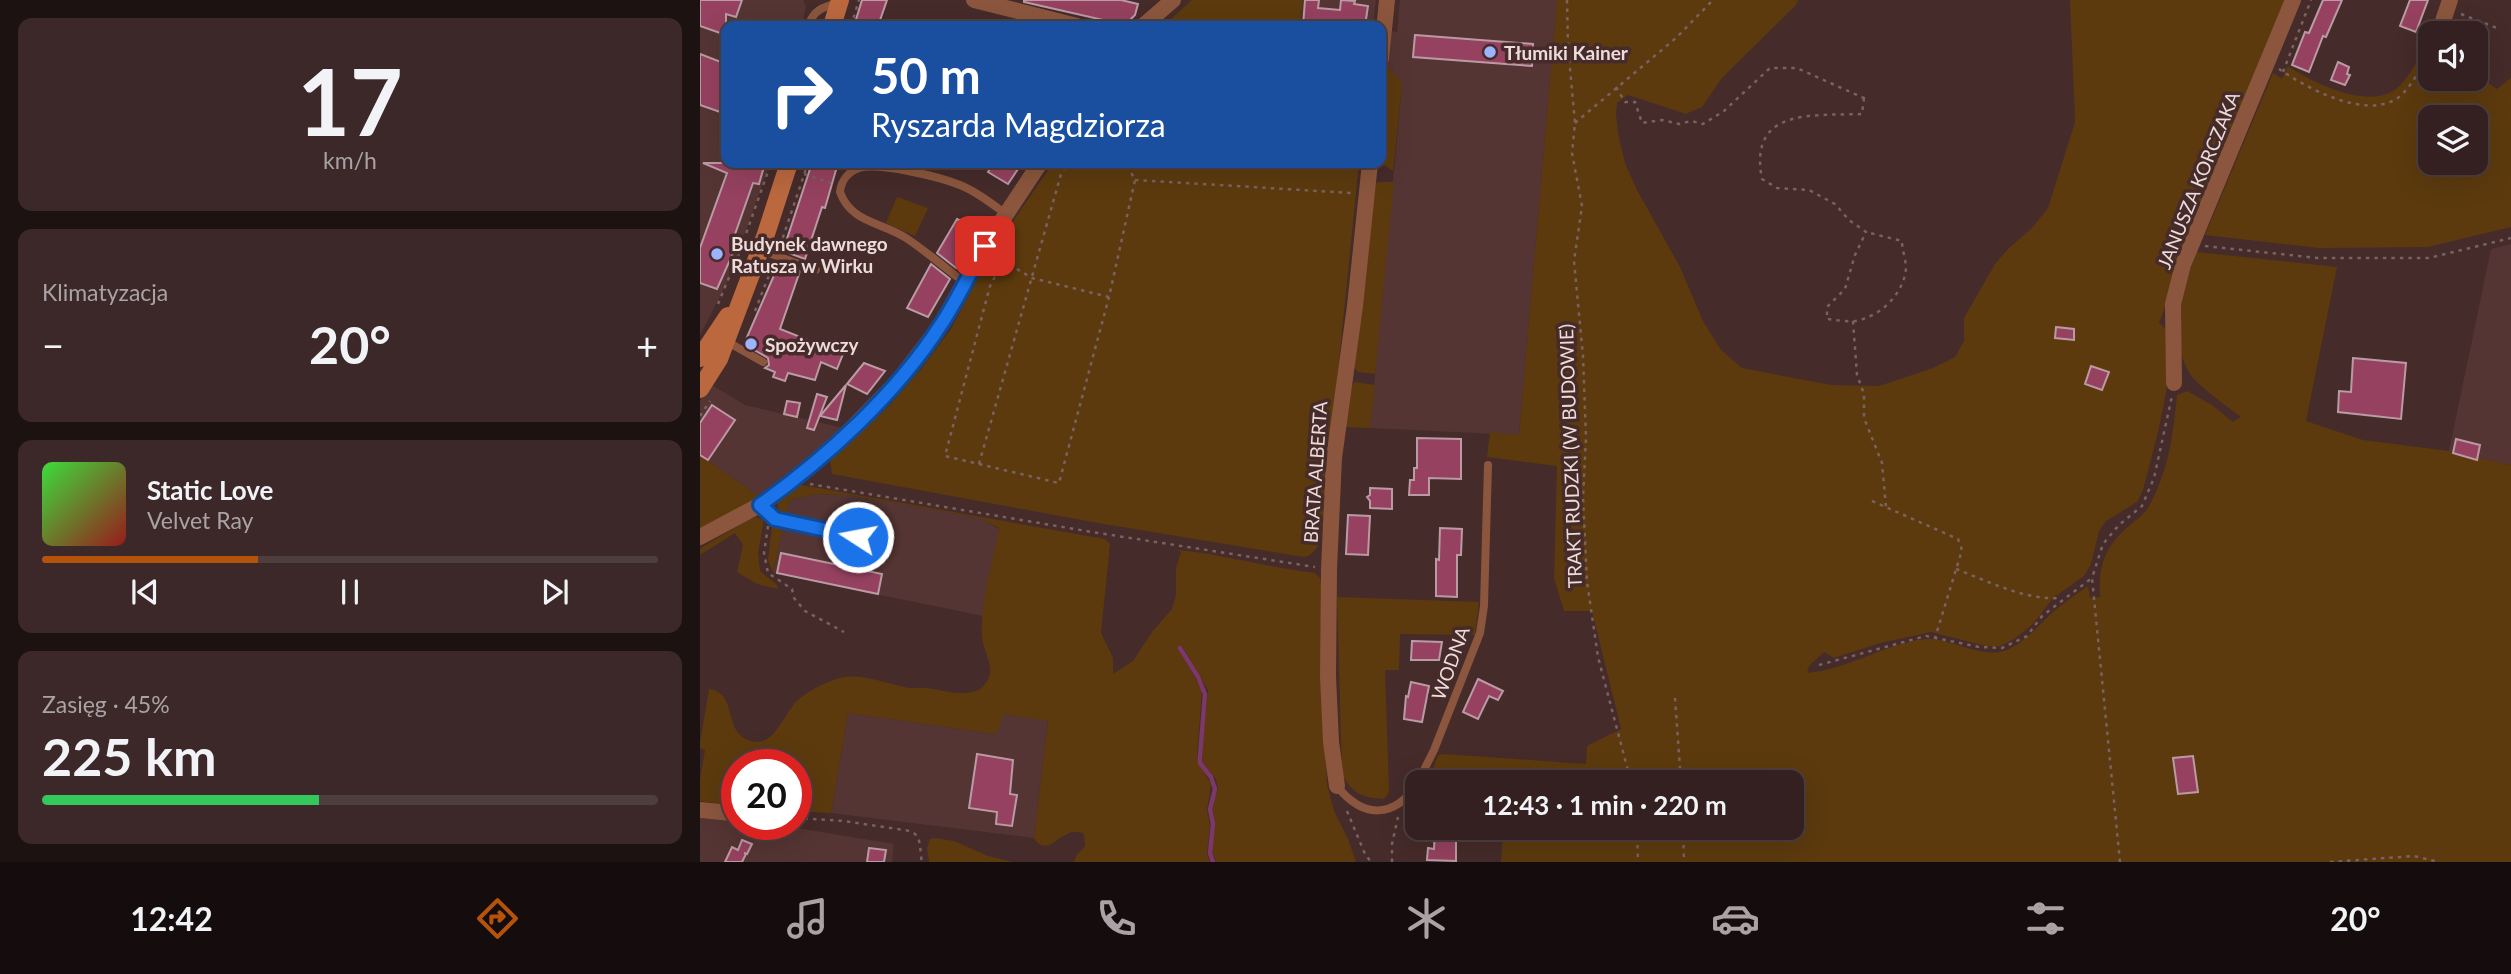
<!DOCTYPE html>
<html lang="pl">
<head>
<meta charset="utf-8">
<style>
  body { margin:0; font-family:Lato,sans-serif; background:#3c2829; color:#f1f3f6; height:100vh; display:flex; flex-direction:column; font-size:26px; white-space:nowrap }
  * { box-sizing:border-box; margin:0 }
  p { font-size:23px; color:#a9a3a5 }
  .icon { flex:none; width:38px; height:38px; fill:none; stroke:currentColor; stroke-width:2; stroke-linecap:round; stroke-linejoin:round }
  .map { position:relative; flex:1; overflow:hidden }
  .panel { display:flex; flex-direction:column; gap:18px; padding:18px; background:#1d1212; width:700px }
  .panel>* { flex:none }
  .top-card { position:absolute; left:21px; top:21px; width:665px; height:147px; border-radius:14px; box-shadow:0 7px 28px #0002,0 0 0 2px #4e3e3e; background:#1a4fa0; color:#fff; overflow:hidden }
  .tools { position:absolute; left:1718px; top:21px; display:grid; gap:14px }
  .tools a { display:grid; place-items:center; width:70px; height:70px; border-radius:14px; background:#342020; box-shadow:0 7px 28px #0002,0 0 0 2px #4e3e3e; font-size:35px }
  .speed { position:absolute; left:21px; top:749px; display:flex; gap:14px; font-size:35px; font-weight:700; text-align:center }
  .speed>* { display:grid; place-content:center; width:91px; height:91px; border-radius:50%; background:#342020; box-shadow:0 7px 28px #0002,0 0 0 2px #4e3e3e; line-height:1 }
  .speed .limit { border:10px solid #d22; background:#fff; color:#111 }
  .pin { position:absolute; display:grid; place-items:center; width:60px; height:60px; color:#fff; margin:-30px; border-radius:14px; box-shadow:0 4px 10px #0006 }
  .me { position:absolute; width:77px; margin:-38px; rotate:281deg; stroke-linejoin:round; filter:drop-shadow(0 0 5px #0008) }
  .turn { display:flex; align-items:center; gap:24px; height:147px; padding:0 35px; font-size:32px }
  .turn .icon { width:91px; height:91px; stroke-width:2.5 }
  .turn b { display:block; font-size:49px; line-height:60px }
  .big { font-size:52px; font-weight:700; line-height:1.1 }
  .panel .widget { flex:1; display:flex; flex-direction:column; justify-content:center; gap:10px; min-width:0; padding:0 24px; border-radius:14px; background:#3c2829 }
  .panel .dial { align-items:center; gap:0 }
  .dial b { font-size:91px; line-height:1 }
  .song { display:flex; align-items:center; gap:21px }
  .cover { width:84px; height:84px; border-radius:10px; background:linear-gradient(135deg,hsl(120 70% 55%),hsl(0 70% 35%)) }
  .played { height:7px; border-radius:4px; background:linear-gradient(90deg,#b45309 35%,#4e3e3e 35%) }
  .keys { display:flex; justify-content:space-around; direction:ltr }
  .heat { display:flex; justify-content:space-between; align-items:center; font-size:38px; direction:ltr }
  .charge { height:10px; border-radius:5px; background:linear-gradient(90deg,#34c759 45%,#4e3e3e 0) }
  .trip { position:absolute; left:705px; top:770px; width:399px; height:70px; border-radius:14px; background:#342020; box-shadow:0 7px 28px #0002,0 0 0 2px #4e3e3e; font-weight:700; line-height:70px; text-align:center }
  .menu { display:flex; height:112px; justify-content:space-around; align-items:center; background:#150d0d; color:#a9a3a5 }
  .menu .icon { width:49px; height:49px }
  .menu .on { color:#b45309 }
  .menu b { font-size:32px; color:#f1f3f6 }
  main { display:flex; flex:1; min-height:0 }
  .map>svg:first-child { display:block }
  .built { fill:#543533 }
  .green { fill:#5c3a0e; fill-rule:evenodd }
  .lines { fill:none; stroke-linecap:round; stroke-linejoin:round }
  .stream { stroke:#7c376b; stroke-width:4.5 }
  .building { fill:#95415f; stroke:#ba9ba4; stroke-width:2 }
  .path { stroke:#796261; stroke-width:2.5; stroke-dasharray:3.5 5; stroke-linecap:butt }
  .lane { stroke:#8b563d; stroke-width:8 }
  .street { stroke:#8b563d; stroke-width:16 }
  .secondary { stroke:#bb683f; stroke-width:18 }
  .route-casing { stroke:#114b97; stroke-width:18 }
  .route { stroke:#1a73e8; stroke-width:12 }
  .poi-dot { fill:#9bb4fd; stroke:#452b2a; stroke-width:2.5 }
  .labels { text-anchor:middle; dominant-baseline:central; stroke-width:7; stroke-linejoin:round; paint-order:stroke }
  .poi-label { font-size:19px; font-weight:bold; fill:#eddcda; stroke:#452b2a; text-anchor:start }
  .street-label { font-size:19px; fill:#eddcda; stroke:#452b2a }
</style>
</head>
<body>
<main>
<section class="panel">
<div class="widget dial"><b>17</b><p>km/h</p></div>
<div class="widget"><p>Klimatyzacja</p>
<div class="heat"><a>−</a><b class="big">20°</b><a>+</a></div>
</div>
<div class="widget">
<div class="song"><i class="cover"></i><div><b>Static Love</b><p>Velvet Ray</p></div></div>
<div class="played"></div>
<div class="keys"><svg class="icon" aria-label="previous" viewBox="0 0 24 24"><path d="M18 5L8 12l10 7zM5 5v14"/></svg><svg class="icon" aria-label="pause" viewBox="0 0 24 24"><path d="M8 5v14M16 5v14"/></svg><svg class="icon" aria-label="next" viewBox="0 0 24 24"><path d="M6 5l10 7-10 7zM19 5v14"/></svg></div>
</div>
<div class="widget"><p>Zasięg · 45%</p><b class="big">225 km</b><div class="charge"></div></div>
</section>
<div class="map">
<svg width="1811" height="862" viewBox="0 0 1811 862">
  <rect width="100%" height="100%" fill="#452b2a"/>
  <g class="built">
    <polygon points="0,0 103,0 106,6 102,26 26,26 26,163 70,163 27,283 0,335"/>
    <polygon points="603,0 676,0 673,26 601,26"/>
    <polygon points="700,0 857,0 819,435 670,428 702,84 688,66 692,31 697,32"/>
    <polygon points="1811,244 1811,465 1749,451 1791,249"/>
    <polygon points="10,384 45,405 143,428 61,498 0,455 0,401"/>
    <polygon points="117,494 148,495 280,518 299,529 283,616 73,573 89,500"/>
    <polygon points="148,713 296,734 303,714 348,720 334,838 131,813"/>
    <polygon points="0,818 37,821 37,824 73,824 194,844 192,862 0,862"/>
  </g>
  <g class="green">
    <polygon points="492,0 603,0 600,26 463,26"/>
    <path d="M857 0H1098L1096 5 1022 78 1002 107 986 114 928 95 917 103 916 114 918 133 925 163 937 190 980 267 1003 321 1021 350 1042 368 1131 385 1179 386 1233 368 1255 357 1264 341V318L1295 264 1308 249 1332 228 1348 208 1375 122 1370 0H1585L1459 323 1469 332C1473 384 1456 439 1443 490L1437 502 1406 521 1399 531 1391 564 1384 576 1353 598 1333 624 1314 639 1300 646H1286L1231 632 1180 643 1134 658 1124 652 1109 666 1107 673C1148 670 1194 639 1231 639 1254 640 1280 658 1304 651 1322 645 1337 627 1350 615 1362 604 1375 595 1388 586L1390 598 1400 597C1398 565 1405 546 1430 525 1437 519 1445 514 1449 506 1469 470 1473 435 1477 395L1487 391 1512 405 1533 422 1541 417C1528 407 1498 386 1490 374 1467 338 1483 287 1497 252L1637 267 1606 421 1663 440 1749 451 1811 465V862H801L803 837 790 828H1092V782H728L738 755 745 754 886 764 887 746 921 729 892 611H864L854 578 857 466 787 457 790 432 819 435Z"/>
    <path d="M1729 44 1731 45V79H1776V75L1797 89 1811 78V227L1728 247 1619 248 1505 235 1573 73 1582 79 1588 66C1613 83 1668 110 1696 89 1707 81 1720 56 1729 44ZM1776 117V163H1731V117Z"/>
    <polygon points="688,66 702,83 693,171 681,163 681,133"/>
    <path d="M353 163H659L622 530C620 543 617 554 604 557L398 523 132 474 130 460 189 406 221 369 251 329 291 253Z"/>
    <polygon points="678,182 694,182 675,374 658,372 654,367 675,184"/>
    <polygon points="197,197 228,208 215,236 186,223"/>
    <polygon points="655,382 675,385 670,428 645,427 652,386"/>
    <polygon points="0,455 61,498 0,531"/>
    <path d="M102 485 405 539 410 544 401 633 413 658V674L433 661 452 632 472 609 476 595V568L481 552 477 550C524 554 569 568 615 573L620 578 622 586 627 785 634 811 648 839 656 862H516L512 851 515 823 512 805 518 789 516 779 503 763 502 752 508 690 482 646 479 650 502 690 497 755 500 765 511 784 507 810 510 826 507 853 510 862H374L376 856 385 846 384 834C363 822 349 862 334 838L348 721 304 714 296 734 148 713 131 813 96 811V765H37V806L0 801V780L5 750 0 748V743L9 689C38 693 23 730 48 740 74 751 84 712 98 700 107 692 120 685 131 681 155 670 181 682 204 687 212 689 219 687 226 688 243 690 262 697 279 690 301 671 284 658 282 636 280 601 293 563 299 528L279 518 148 495 117 494 89 500 86 516C64 504 90 489 102 485Z"/>
    <polygon points="57,517 63,520 63,525 58,553 60,571 77,585 78,589 57,584 37,572 43,545 35,533 0,555 0,549 4,546 48,520"/>
    <polygon points="72,526 83,527 73,573 68,560"/>
    <path d="M637 597 779 602 775 635 700 634 699 670H685L689 792 684 799C660 797 655 795 642 775Z"/>
    <polygon points="235,838 254,841 288,856 313,862 229,862 227,848 230,839"/>
  </g>
  <g class="lines">
    <polyline class="stream" points="480,648 498,677 505,694 500,756 500,763 511,777 515,789 510,809 513,824 510,853 513,862"/>
  </g>
  <g class="building">
    <polygon points="0,0 42,0 36,17 26,14 26,35 0,26"/>
    <polygon points="162,0 187,0 178,26 154,26"/>
    <polygon points="324,0 421,0 438,4 435,15 425,25 346,7 324,2"/>
    <polygon points="605,0 619,0 618,8 640,10 641,0 655,1 654,4 668,6 665,26 603,26"/>
    <polygon points="1623,0 1642,0 1626,37 1623,36 1609,72 1592,65 1605,32 1609,33"/>
    <polygon points="1710,0 1728,0 1716,32 1700,26"/>
    <polygon points="715,35 833,44 832,66 713,57"/>
    <polygon points="0,54 26,64 26,114 0,105"/>
    <polygon points="1638,62 1649,67 1647,74 1650,75 1645,85 1631,80"/>
    <polygon points="3,163 65,163 59,184 53,183 33,240 38,242 17,289 0,283 0,248 27,173"/>
    <polygon points="112,163 138,163 125,208 122,207 105,259 83,251"/>
    <polygon points="294,163 322,163 308,184 288,172"/>
    <polygon points="257,219 277,229 256,268 237,253"/>
    <polygon points="79,264 100,271 80,329 143,354 137,369 121,362 115,380 88,373 85,381 73,377 75,372 65,368 69,365 68,358 44,344"/>
    <polygon points="231,264 250,279 228,317 207,308"/>
    <polygon points="1356,327 1374,329 1374,340 1355,338"/>
    <polygon points="1653,358 1706,363 1701,419 1638,412 1639,391 1651,392"/>
    <polygon points="164,363 185,371 167,394 147,384"/>
    <polygon points="1391,366 1409,372 1402,390 1385,384"/>
    <polygon points="146,385 137,420 120,416"/>
    <polygon points="117,394 127,397 114,430 107,428"/>
    <polygon points="87,401 100,403 97,417 84,414"/>
    <polygon points="12,405 35,420 8,460 0,455 0,423"/>
    <polygon points="717,438 761,439 761,479 729,478 729,495 709,495 710,480 714,480 714,468 717,468"/>
    <polygon points="1756,439 1780,445 1777,460 1753,453"/>
    <polygon points="670,488 692,489 692,509 670,508 670,501 667,497 670,495"/>
    <polygon points="648,515 670,516 668,555 646,554"/>
    <polygon points="740,528 762,529 761,555 757,555 757,597 736,596 736,559 739,560"/>
    <polygon points="81,553 182,574 178,594 77,573"/>
    <polygon points="712,641 742,642 739,660 711,660"/>
    <polygon points="778,679 803,691 798,700 789,696 778,719 763,712"/>
    <polygon points="711,682 729,686 722,722 704,719 706,696 708,697"/>
    <polygon points="277,754 313,760 310,794 317,795 312,826 296,824 297,812 269,808"/>
    <polygon points="1493,756 1498,792 1478,794 1473,758"/>
    <polygon points="735,828 756,828 756,861 727,860 728,848 734,849"/>
    <polygon points="42,840 52,844 47,854 44,853 46,854 42,862 25,862 32,847 38,850"/>
    <polygon points="169,848 186,850 184,862 167,862"/>
  </g>
  <g class="lines">
    <g class="path">
      <polyline points="867,0 868,47 875,123 872,153 882,206 874,261 883,356 886,438 883,497 887,582 898,657 931,782"/>
      <polyline points="1761,14 1797,28"/>
      <polyline points="391,22 407,26"/>
      <polyline points="151,26 159,0"/>
      <path d="M1579 69C1607 88 1666 121 1699 97 1710 89 1723 64 1731 52"/>
      <polyline points="1583,72 1611,0"/>
      <polyline points="916,87 925,102 935,102 942,123 962,120 979,124 991,121 1003,124 1024,111 1070,68 1097,68 1166,99"/>
      <path d="M1164 98 1162 114C1113 116 1048 107 1062 179L1077 188 1109 190 1135 204 1149 220 1166 232 1155 255 1145 289 1127 307V319C1136 320 1147 322 1155 321 1180 317 1204 294 1206 268 1206 260 1202 250 1202 241L1166 232"/>
      <polyline points="875,123 976,38 1013,0"/>
      <polyline points="104,174 131,183"/>
      <polyline points="435,180 652,193"/>
      <polyline points="80,246 108,163"/>
      <polyline points="1505,246 1618,258 1729,258 1811,238"/>
      <polyline points="295,256 332,278 409,297 435,180 426,163"/>
      <polyline points="303,262 290,286 245,456 359,483 409,297"/>
      <polyline points="18,304 40,251 71,163"/>
      <polyline points="55,311 73,265"/>
      <polyline points="1153,321 1157,375 1164,394 1164,418 1182,463 1186,507"/>
      <polyline points="0,416 10,401"/>
      <polyline points="279,464 361,174 368,163"/>
      <polyline points="110,484 392,532 615,567"/>
      <polyline points="1172,501 1258,539 1262,550 1235,638"/>
      <polyline points="68,526 64,553 68,573 92,589 94,598 105,611 144,632"/>
      <path d="M1256 569C1290 582 1324 600 1360 598"/>
      <polyline points="1119,665 1226,636 1279,647 1302,648 1327,636 1342,616 1392,578"/>
      <polyline points="975,698 981,782"/>
      <polyline points="647,811 665,854 671,862"/>
      <path d="M96 818 144 821 210 831C223 836 219 850 222 862"/>
      <polyline points="937,828 938,862"/>
      <polyline points="983,828 984,862"/>
      <polyline points="692,862 692,844 698,817"/>
      <polyline points="1420,862 1392,578 1403,544 1419,525 1442,506 1454,478 1472,396"/>
      <polyline points="1630,862 1714,856 1739,862"/>
    </g>
    <g class="lane">
      <path d="M108 26C114 9 123 7 139 3"/>
      <polyline points="60,250 116,270"/>
      <path d="M264 282C245 268 226 251 206 238 182 222 151 223 140 192 141 181 148 172 159 168 179 162 240 177 260 185 276 191 292 204 306 214"/>
      <polyline points="26,341 63,362"/>
      <polyline points="60,505 75,519 158,537"/>
      <polyline points="718,782 734,750 780,633 784,606 788,465"/>
      <path d="M637 786C663 819 694 819 718 783"/>
    </g>
    <g class="street">
      <polyline points="274,0 377,26"/>
      <polyline points="443,26 473,0"/>
      <polyline points="1739,33 1750,0"/>
      <polyline points="681,59 687,0"/>
      <polyline points="1474,383 1473,304 1483,265 1593,0"/>
      <polyline points="0,537 60,505 93,481 142,438 198,381 240,326 285,246 340,163"/>
      <polyline points="637,786 631,742 628,676 629,569 634,458 655,306 670,163"/>
      <polyline points="0,810 32,813"/>
    </g>
    <g class="secondary">
      <polyline points="132,26 140,0"/>
      <polyline points="0,358 28,316"/>
      <polyline points="0,389 19,359 65,237 89,163"/>
    </g>
  </g>
  <g class="lines">
    <g class="route-casing">
      <path id="route" d="M158 537 75 519 60 505C126 458 196 394 240 326 257 301 270 272 285 246"/>
    </g>
    <use href="#route" class="route"/>
  </g>
  <g class="poi-dot">
    <circle cx="790" cy="52" r="7"/>
    <circle cx="17" cy="254" r="7"/>
    <circle cx="51" cy="344" r="7"/>
  </g>
  <g class="labels">
    <g class="poi-label">
      <text x="804" y="52">Tłumiki Kainer</text>
      <text x="31" y="243">Budynek dawnego<tspan x="31" dy="22">Ratusza w Wirku</tspan></text>
      <text x="65" y="344">Spożywczy</text>
    </g>
    <g class="street-label">
      <text transform="translate(1498 180) rotate(-68)">JANUSZA KORCZAKA</text>
      <text transform="translate(870 456) rotate(-92)">TRAKT RUDZKI (W BUDOWIE)</text>
      <text transform="translate(615 472) rotate(-86)">BRATA ALBERTA</text>
      <text transform="translate(750 663) rotate(-70)">WODNA</text>
    </g>
  </g>
</svg>
<div class="tools">
<a><svg class="icon" aria-label="sound" viewBox="0 0 24 24"><path d="M4 9h4l5-4v14l-5-4H4zM17 9q2 3 0 6"/></svg></a>
<a><svg class="icon" aria-label="layers" viewBox="0 0 24 24"><path d="M12 4l9 5-9 5-9-5zM3 14l9 5 9-5"/></svg></a>
</div>
<div class="speed"><div class="limit">20</div></div>
<div class="pin" style="left:285px;top:246px;background:#d93025"><svg class="icon" aria-label="arrive" viewBox="0 0 24 24"><path d="M6 21V4h12l-3 4 3 4H6"/></svg></div>
<svg class="me" style="left:158px;top:537px" viewBox="-20 -20 40 40"><circle r="17" fill="#1a73e8" stroke="#fff" stroke-width="3"/><path d="M0-11L8 9 0 5-8 9z" fill="#fff"/></svg>
<div class="trip">12:43 · 1 min · 220 m</div>
<div class="top-card">
<div class="turn"><svg class="icon" aria-label="right" viewBox="0 0 24 24"><path d="M7 20v-9h11M14 6l5 5-5 5"/></svg><div><b>50 m</b>Ryszarda Magdziorza</div></div>
</div>
</div>
</main>
<nav class="menu">
<b>12:42</b>
<svg class="icon on" aria-label="directions" viewBox="0 0 24 24"><path d="M12 3l9 9-9 9-9-9zM9 14v-3h6M13 9l2 2-2 2"/></svg>
<svg class="icon" aria-label="music" viewBox="0 0 24 24"><path d="M9 18V5l10-2v13"/><circle cx="6" cy="18" r="3"/><circle cx="16" cy="16" r="3"/></svg>
<svg class="icon" aria-label="phone" viewBox="0 0 24 24"><path d="M5 4h4l2 5-3 2q2 4 5 5l2-3 5 2v4C11 20 4 13 5 4z"/></svg>
<svg class="icon" aria-label="climate" viewBox="0 0 24 24"><path d="M12 3v18M4 7l16 10M4 17L20 7"/></svg>
<svg class="icon" aria-label="car" viewBox="0 0 24 24"><path d="M5 17H2v-5l4-1 3-4h7l3 4 3 1v5h-3M9 17h6M6 11h13"/><circle cx="7" cy="17" r="2"/><circle cx="17" cy="17" r="2"/></svg>
<svg class="icon" aria-label="filters" viewBox="0 0 24 24"><path d="M4 7h16M4 17h16"/><circle cx="9" cy="7" r="2"/><circle cx="15" cy="17" r="2"/></svg>
<b>20°</b>
</nav>
</body>
</html>
